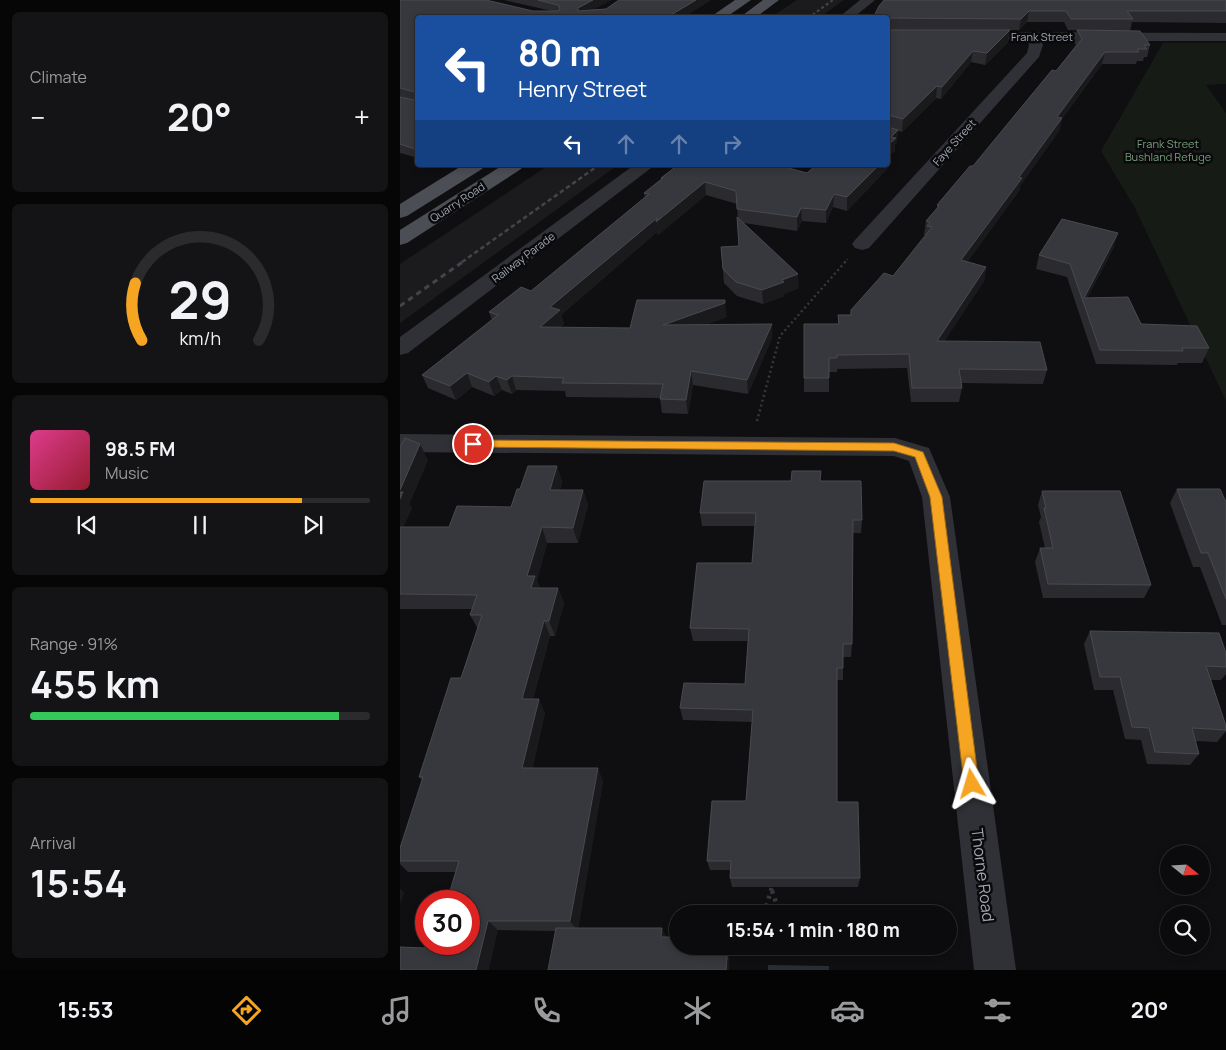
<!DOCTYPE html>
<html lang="en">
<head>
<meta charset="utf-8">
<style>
  body { margin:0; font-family:Manrope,sans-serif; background:#141416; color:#f1f3f6; height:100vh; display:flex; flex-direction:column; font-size:19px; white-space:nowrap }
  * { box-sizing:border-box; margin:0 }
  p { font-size:16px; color:#9a9b9d }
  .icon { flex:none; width:28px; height:28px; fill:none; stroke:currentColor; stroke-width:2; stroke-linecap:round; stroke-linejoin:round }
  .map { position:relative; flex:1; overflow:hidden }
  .details { display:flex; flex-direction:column; gap:12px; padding:12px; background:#060607; width:400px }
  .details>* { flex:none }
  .guide { position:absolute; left:15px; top:15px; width:475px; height:152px; border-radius:5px; box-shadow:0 2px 8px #0003,0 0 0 1px #2b2b2e; background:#1a4fa0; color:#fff; overflow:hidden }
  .needle { width:32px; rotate:108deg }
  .buttons { position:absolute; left:760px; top:845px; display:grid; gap:10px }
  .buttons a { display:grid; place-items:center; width:50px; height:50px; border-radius:50%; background:#0b0b0d; box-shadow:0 2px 8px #0003,0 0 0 1px #2b2b2e; font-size:25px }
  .speed { position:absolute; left:15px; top:890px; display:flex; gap:10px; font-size:25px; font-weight:700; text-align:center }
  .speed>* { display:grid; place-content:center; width:65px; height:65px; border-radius:50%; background:#0b0b0d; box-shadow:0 2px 8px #0003,0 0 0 1px #2b2b2e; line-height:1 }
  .speed .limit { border:8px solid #d22; background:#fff; color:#111 }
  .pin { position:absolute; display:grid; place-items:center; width:42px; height:42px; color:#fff; margin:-21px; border:2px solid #fff; border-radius:50%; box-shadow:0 1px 5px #0007 }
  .me { position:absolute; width:55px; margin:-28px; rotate:353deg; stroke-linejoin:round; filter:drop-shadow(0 0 4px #0008) }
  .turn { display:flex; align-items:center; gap:18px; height:105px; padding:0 20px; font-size:22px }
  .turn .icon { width:65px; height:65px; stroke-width:2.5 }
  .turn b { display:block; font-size:35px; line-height:42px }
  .lanes { display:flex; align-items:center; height:48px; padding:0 20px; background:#0003; justify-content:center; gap:25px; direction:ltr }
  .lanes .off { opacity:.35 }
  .big { font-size:38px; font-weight:700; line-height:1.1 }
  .details .widget { flex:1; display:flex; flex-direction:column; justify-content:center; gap:8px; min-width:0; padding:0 18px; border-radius:8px; background:#141416 }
  .details .dial { align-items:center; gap:0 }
  .dial svg { height:130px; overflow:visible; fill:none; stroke:#2b2b2e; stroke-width:7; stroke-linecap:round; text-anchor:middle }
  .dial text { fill:#f1f3f6; stroke:none }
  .song { display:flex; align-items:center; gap:15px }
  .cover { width:60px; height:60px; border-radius:8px; background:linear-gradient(135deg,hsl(330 70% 55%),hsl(350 70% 35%)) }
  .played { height:5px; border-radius:2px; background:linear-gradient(90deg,#f6a522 80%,#2b2b2e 80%) }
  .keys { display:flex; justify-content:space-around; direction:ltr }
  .heat { display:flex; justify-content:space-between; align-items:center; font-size:28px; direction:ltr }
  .charge { height:8px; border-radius:4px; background:linear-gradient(90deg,#34c759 91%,#2b2b2e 0) }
  .trip { position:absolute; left:269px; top:905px; width:288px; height:50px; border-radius:25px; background:#0b0b0d; box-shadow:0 2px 8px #0003,0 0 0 1px #2b2b2e; font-weight:700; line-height:50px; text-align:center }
  .tab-bar { display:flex; height:80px; justify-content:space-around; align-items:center; background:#040405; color:#9a9b9d }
  .tab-bar .icon { width:35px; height:35px }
  .tab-bar .selected { color:#f6a522 }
  .tab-bar b { font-size:22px; color:#f1f3f6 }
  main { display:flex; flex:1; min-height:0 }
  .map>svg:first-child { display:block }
  .built { fill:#1b1b1e }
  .green { fill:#161b16 }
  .water { fill:#262e34 }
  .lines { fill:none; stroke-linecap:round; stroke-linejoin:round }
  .path-far2 { stroke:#36383d; stroke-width:2; stroke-dasharray:1 2; stroke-linecap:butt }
  .path-far1 { stroke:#36383d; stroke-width:2.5; stroke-dasharray:2 3; stroke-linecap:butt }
  .path { stroke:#36383d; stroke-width:4.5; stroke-dasharray:3 5; stroke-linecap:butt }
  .street { fill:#303136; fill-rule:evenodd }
  .primary { fill:#4c4e55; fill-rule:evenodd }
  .rail-far2 { stroke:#43454b; stroke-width:2; stroke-dasharray:3 2.5; stroke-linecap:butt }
  .rail-far1 { stroke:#43454b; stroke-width:2.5; stroke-dasharray:4.5 3; stroke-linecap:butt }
  .rail { stroke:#43454b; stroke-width:3; stroke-dasharray:5.5 4.5; stroke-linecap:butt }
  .wall { fill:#2b2b2f }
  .shaded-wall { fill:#1a1a1d }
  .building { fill:#37383d; stroke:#484a4f }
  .route { fill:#f6a522; stroke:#a06b16 }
  .labels { text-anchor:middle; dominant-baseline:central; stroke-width:5; stroke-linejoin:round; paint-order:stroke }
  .far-street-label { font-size:11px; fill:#a0a6b2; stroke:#0a0a0c }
  .far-park-label { font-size:11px; fill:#769e77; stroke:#0a0a0c }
  .near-street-label { font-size:16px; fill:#a0a6b2; stroke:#0a0a0c }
</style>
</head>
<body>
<main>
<section class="details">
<div class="widget"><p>Climate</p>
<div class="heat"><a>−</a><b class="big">20°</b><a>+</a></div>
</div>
<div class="widget dial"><svg viewBox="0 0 100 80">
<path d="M14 69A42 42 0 1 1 86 69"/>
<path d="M14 69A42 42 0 0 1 10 34" stroke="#f6a522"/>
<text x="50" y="56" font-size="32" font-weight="700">29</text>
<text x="50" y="72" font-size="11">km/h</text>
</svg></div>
<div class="widget">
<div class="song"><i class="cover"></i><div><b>98.5 FM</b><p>Music</p></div></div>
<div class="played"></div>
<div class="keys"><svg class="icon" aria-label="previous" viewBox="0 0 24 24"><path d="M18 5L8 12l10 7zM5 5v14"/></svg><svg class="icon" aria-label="pause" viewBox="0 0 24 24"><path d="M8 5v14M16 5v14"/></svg><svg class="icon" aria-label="next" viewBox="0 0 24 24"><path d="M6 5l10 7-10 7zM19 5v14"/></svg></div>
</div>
<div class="widget"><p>Range · 91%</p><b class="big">455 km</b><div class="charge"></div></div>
<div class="widget"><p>Arrival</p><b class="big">15:54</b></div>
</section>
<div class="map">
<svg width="826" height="970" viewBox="0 0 826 970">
  <rect width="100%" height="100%" fill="#0f0f11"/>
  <g class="built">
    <polygon points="397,0 444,0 420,17 371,17"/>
    <polygon points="149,165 218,165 0,323 0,264"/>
  </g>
  <polygon class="green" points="763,43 826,43 826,84 806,85 826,113 826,401 735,208 701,151"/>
  <polygon class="water" points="368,965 429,966 429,970 368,970"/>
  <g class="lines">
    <polyline class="path-far2" points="445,262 448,259"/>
    <polyline class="path-far1" points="357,421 380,336 446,261"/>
    <g class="path">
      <polyline points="372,891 380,914"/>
      <polyline points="364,914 372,887"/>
    </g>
    <g class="street">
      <polygon points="460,0 475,0 453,18 438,18"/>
      <polygon points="571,32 826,33 826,41 641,41 643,45 639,57 469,248 462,250 455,248 452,244 455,240 627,53 629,45 627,40 566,39 564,36 566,33"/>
      <polygon points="234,165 255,165 8,353 0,355 0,337"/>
      <polygon points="0,434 495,438 529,448 550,497 616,970 574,970 522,497 509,461 494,456 0,452"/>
    </g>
    <g class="primary">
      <polygon points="335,0 351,0 325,18 309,18"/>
      <polygon points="363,0 379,0 355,18 339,18"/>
      <polygon points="63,165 85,165 82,169 7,216 0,218 0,204"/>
      <polygon points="103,165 124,165 121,169 7,243 0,245 0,230"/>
    </g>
    <polyline class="rail-far2" points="408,18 433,0"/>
    <polyline class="rail-far1" points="62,262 199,165"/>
    <polyline class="rail" points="0,306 64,261"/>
  </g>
  <g class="wall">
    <polygon points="0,0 133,11 152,11 104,0 211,0 192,10 311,0 282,18 18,18 18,158 0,153"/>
    <polygon points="826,0 826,23 732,22 730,31 668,30 664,22 627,22 619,30 521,30 608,42 585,65 571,62 541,99 536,98 502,132 498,131 497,142 495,144 495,151 488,156 488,162 488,18"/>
    <polygon points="677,30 750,45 747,57 744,57 743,61 737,61 736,64 702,64 662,119 659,131 620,186 619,191 567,262 586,267 584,281 544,341 647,370 643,384 561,383 562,388 559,402 511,402 507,368 437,369 437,372 429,372 429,392 404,392 404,324 438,324 438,315 450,315 451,310 493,276 526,235 524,235 526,221 537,209 537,205 573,166 656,71 676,45 674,42"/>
    <polygon points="421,167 487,169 447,211 433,207 426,223 402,221 397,231 344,223 399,288 384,294 384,296 363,304 337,296 324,283 321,247 339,246 337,204 306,195 258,235 257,232 161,315 164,324 160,328 230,328 327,317 305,325 372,324 372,338 348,394 293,385 288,414 262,413 260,398 166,397 165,391 116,390 112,394 102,390 94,396 72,387 56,400 28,388 22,375 92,320 89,312 131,291 245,198 244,193 261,180 261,178 407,173"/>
    <polygon points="714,247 687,298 741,324 809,348 802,363 778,363 777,365 696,364 667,277 636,269 639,255"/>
    <polygon points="0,447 28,460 9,504 12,508 3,527 49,527 111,507 120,489 157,466 162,482 160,490 183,490 188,505 178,543 147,543 137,580 140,588 158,588 164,603 155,636 150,636 133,699 145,713 132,768 203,781 178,928 266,936 266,937 278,946 155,931 98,930 25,948 35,945 56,872 8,872 0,864 0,848 22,780 19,777 61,678 78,629 70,615 72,609 0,609"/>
    <polygon points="421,481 462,520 461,533 452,533 452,644 451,657 443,657 443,680 437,680 437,802 460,878 458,887 332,887 330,878 330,870 310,870 307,861 346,801 352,722 283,720 280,708 345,684 348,641 293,641 290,628 352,563 355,526 302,526 300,513"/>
    <polygon points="777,489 826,502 826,625 822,625 800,567 793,567 770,503"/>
    <polygon points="642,491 751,585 744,598 643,598 635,562 640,548 645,548 639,522 641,517 638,505"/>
    <polygon points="690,631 826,653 826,674 821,680 811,680 826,726 826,731 817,742 795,741 799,754 790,765 747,764 741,740 725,739 713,690 694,690 684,644"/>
  </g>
  <g class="shaded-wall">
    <polygon points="193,0 211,0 180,16 178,11 178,8"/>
    <polygon points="296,0 311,0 282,18 266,18"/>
    <polygon points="629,11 627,22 619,30 621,19"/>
    <polygon points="610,30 608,42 585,65 587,53"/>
    <polygon points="573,51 571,62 541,99 542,87"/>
    <polygon points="705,52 702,64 662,119 659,131 620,186 619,191 559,274 561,260 619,177 657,117"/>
    <polygon points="537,86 536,98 502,132 503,119"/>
    <polygon points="498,130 497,142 495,144 495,151 488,157 488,145 491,137"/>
    <polygon points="18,147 18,156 15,149"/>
    <polygon points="479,165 487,165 487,169 447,211 447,197"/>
    <polygon points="305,182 306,195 258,235 257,232 161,315 164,324 144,341 140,327 150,307 257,218"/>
    <polygon points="434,194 433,207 426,223 426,210"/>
    <polygon points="401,208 402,221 397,231 397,217"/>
    <polygon points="718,233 714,247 684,303 684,298"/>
    <polygon points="586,267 584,281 535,356 537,341"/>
    <polygon points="398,274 399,288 384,294 384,296 363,304 362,290 382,280"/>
    <polygon points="325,303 327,317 266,339 263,325"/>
    <polygon points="372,324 372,338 348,394 347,380"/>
    <polygon points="291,371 293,385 288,414 286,400"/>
    <polygon points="67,373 72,387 56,400 50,386"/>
    <polygon points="96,376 102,390 94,396 89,382"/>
    <polygon points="112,376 116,390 112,394 107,380"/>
    <polygon points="20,444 28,460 9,504 12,508 0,535 0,490"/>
    <polygon points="157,466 162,482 155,505 150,490"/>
    <polygon points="183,490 188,505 178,543 173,528"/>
    <polygon points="142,527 147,543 137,580 141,591 138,603 127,576"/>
    <polygon points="158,588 164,603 155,636 149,621"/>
    <polygon points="144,621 150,636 129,713 122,699"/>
    <polygon points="139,699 145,713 130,781 122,768"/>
    <polygon points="198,768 203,781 178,931 170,921"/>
    <polygon points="0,889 4,892 0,904"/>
    <polygon points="88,921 98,930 89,970 76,970"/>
    <polygon points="262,928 266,936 265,946 261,937"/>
    <polygon points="328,946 330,946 329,970 326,970"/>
  </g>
  <g class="building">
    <polygon points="0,0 86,0 133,11 158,11 160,9 158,5 138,0 193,0 178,8 178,11 206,9 219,0 296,0 266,18 18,18 18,147 15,149 0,144 0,97 14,100 17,99 15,92 0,88"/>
    <polygon points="484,0 826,0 826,11 727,11 733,19 671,19 666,11 629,11 621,19 488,18 473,18 479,6"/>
    <polygon points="488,28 489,30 610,30 587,53 573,51 542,87 537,86 503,119 488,115"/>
    <polygon points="677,30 740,31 750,45 744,45 747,49 737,49 739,52 705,52 657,117 662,118 619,177 622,178 561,260 586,267 537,341 640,342 647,370 559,369 562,388 512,388 509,354 437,355 437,358 429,358 429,378 404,378 404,324 439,324 438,315 451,315 451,310 484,273 493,276 532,227 527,226 530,222 526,221 539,206 537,205 570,166 573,166 652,70 656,71 682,39"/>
    <polygon points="488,127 498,130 491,137 496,138 488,145"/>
    <polygon points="278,165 377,165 407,173 415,166 421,167 423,165 479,165 447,197 434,194 426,210 401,208 397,217 337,209 336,191 305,182 256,222 257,218 150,307 160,310 140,327 230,328 237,300 325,300 325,303 263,325 372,324 347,380 291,371 286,400 260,399 263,384 162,383 164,378 112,376 107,380 96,376 89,382 67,373 50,386 22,375 98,315 89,312 121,287 131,291 249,194 244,193 263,178 261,178"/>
    <polygon points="337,217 398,274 382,280 384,282 362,290 336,282 323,269 321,247 339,246"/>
    <polygon points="662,219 718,233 684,298 728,297 741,324 797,326 809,348 782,348 783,351 700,350 670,264 639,255"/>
    <polygon points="5,438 20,444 0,490 0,447"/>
    <polygon points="128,466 157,466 150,490 183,490 173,528 142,527 127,576 135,576 131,588 158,588 149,621 144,621 122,699 139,699 122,768 198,768 170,921 88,921 76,970 0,970 0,947 25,948 26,944 35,945 36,944 69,944 69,901 47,901 59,861 0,861 0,848 23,777 19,777 51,678 61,678 82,615 70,615 77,595 0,594 0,527 49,527 57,506 111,507 117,489 120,489"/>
    <polygon points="392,471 421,471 420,481 461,481 462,520 453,520 452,644 443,644 443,668 437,668 437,802 458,802 460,878 330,878 331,861 307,861 312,801 346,801 353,710 280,708 284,683 345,684 349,629 290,628 297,563 352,563 356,513 300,513 304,481 391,481"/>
    <polygon points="777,489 820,489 826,502 826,599 808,553 801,553"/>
    <polygon points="642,491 720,491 751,585 648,584 640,548 653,548 644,508 646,508"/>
    <polygon points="0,492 3,492 0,499"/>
    <polygon points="690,631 819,633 826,653 826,667 806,666 826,726 826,730 792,728 799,754 755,752 749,728 732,727 720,677 700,677"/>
    <polygon points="156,928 262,928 261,937 278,937 278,946 328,946 326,970 148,970"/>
  </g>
  <polygon class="route" points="73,440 494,443 523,452 542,497 579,784 577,789 572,792 566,789 564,784 530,497 515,457 494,451 73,447 67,444"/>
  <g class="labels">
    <g class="far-street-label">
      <text x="642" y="36">Frank Street</text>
      <text transform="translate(554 142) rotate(-48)">Faye Street</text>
      <text transform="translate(57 202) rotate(-33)">Quarry Road</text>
      <text transform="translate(123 257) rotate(-37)">Railway Parade</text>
    </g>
    <g class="far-park-label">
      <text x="768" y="143">Frank Street<tspan x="768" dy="13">Bushland Refuge</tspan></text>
    </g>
    <g class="near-street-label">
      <text transform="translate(583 875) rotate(83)">Thorne Road</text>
    </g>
  </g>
</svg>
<div class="buttons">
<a><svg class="needle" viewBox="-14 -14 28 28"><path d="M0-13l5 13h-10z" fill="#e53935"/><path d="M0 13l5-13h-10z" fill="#9a9b9d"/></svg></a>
<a><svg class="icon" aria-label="search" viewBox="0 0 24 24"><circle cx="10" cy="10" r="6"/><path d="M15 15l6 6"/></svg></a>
</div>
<div class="speed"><div class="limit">30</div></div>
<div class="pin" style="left:73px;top:444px;background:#d93025"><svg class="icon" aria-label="arrive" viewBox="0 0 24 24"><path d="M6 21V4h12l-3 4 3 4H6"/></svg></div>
<svg class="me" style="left:572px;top:784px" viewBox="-20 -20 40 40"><path d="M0-17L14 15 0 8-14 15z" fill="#f6a522" stroke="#fff" stroke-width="4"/></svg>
<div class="trip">15:54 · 1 min · 180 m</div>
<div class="guide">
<div class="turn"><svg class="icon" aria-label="left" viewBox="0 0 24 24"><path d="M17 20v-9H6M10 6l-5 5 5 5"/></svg><div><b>80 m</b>Henry Street</div></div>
<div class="lanes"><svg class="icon" aria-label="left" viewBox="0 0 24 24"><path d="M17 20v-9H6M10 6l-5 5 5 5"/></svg><svg class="icon off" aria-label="ahead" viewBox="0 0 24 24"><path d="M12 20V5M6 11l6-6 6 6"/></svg><svg class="icon off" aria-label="ahead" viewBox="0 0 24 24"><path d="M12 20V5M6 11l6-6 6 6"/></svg><svg class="icon off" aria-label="right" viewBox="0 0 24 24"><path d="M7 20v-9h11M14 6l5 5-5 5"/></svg></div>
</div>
</div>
</main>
<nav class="tab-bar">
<b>15:53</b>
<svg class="icon selected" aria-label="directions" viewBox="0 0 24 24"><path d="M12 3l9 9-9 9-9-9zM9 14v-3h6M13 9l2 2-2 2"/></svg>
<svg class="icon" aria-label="music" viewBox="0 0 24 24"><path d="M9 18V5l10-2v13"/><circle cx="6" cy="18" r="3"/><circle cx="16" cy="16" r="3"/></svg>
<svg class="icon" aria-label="phone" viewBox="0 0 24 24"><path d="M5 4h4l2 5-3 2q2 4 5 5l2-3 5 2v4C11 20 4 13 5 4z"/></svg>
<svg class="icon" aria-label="climate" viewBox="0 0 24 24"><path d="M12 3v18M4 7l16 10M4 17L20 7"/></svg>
<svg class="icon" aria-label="car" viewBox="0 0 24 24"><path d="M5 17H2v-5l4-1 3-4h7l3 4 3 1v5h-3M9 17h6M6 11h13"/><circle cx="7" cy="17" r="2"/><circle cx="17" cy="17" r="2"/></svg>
<svg class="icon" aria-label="filters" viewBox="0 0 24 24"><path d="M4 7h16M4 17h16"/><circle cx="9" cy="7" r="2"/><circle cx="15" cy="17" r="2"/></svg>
<b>20°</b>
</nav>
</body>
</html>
